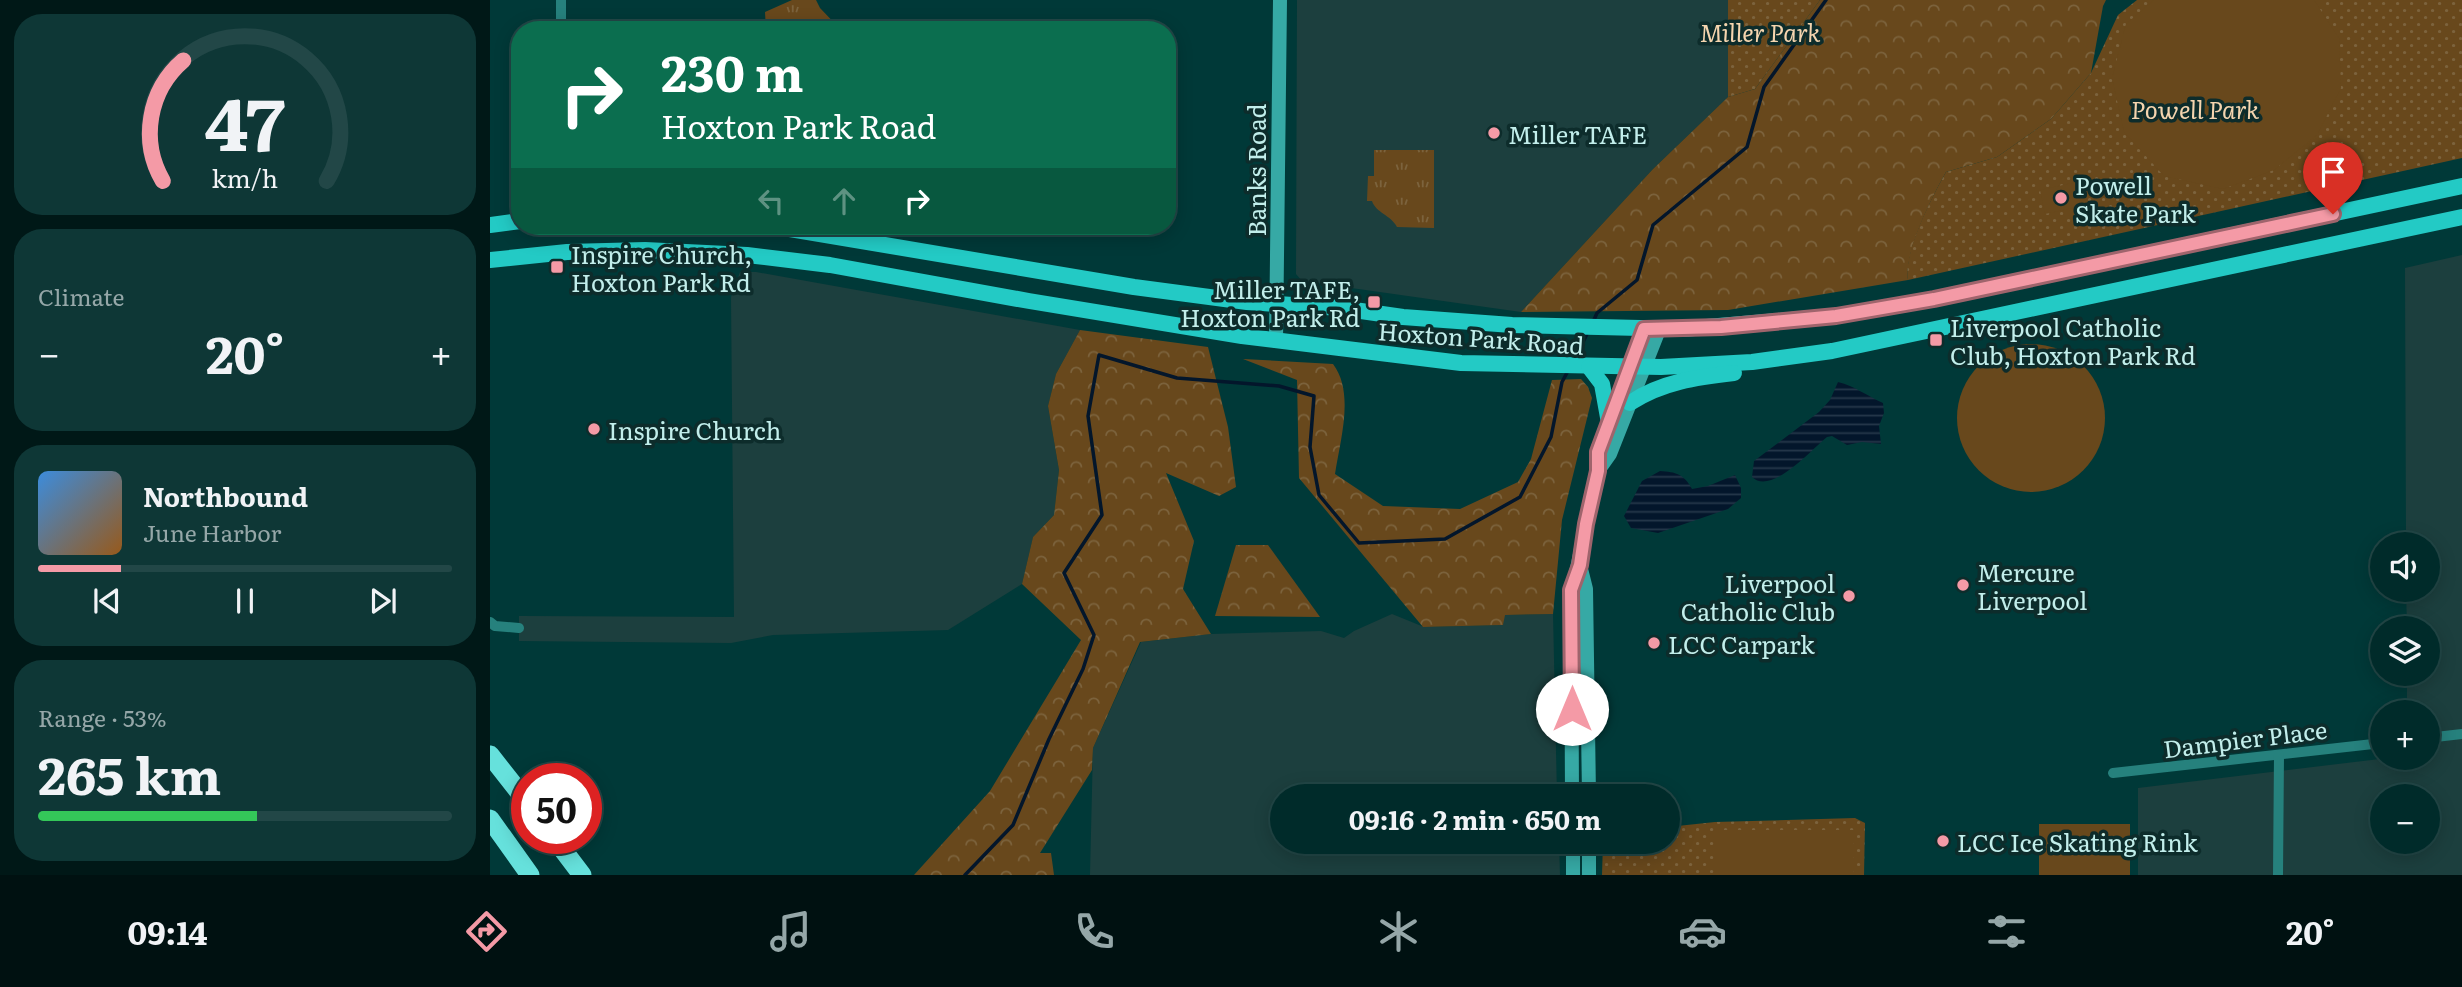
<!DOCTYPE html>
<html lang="en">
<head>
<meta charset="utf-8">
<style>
  body { margin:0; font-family:Literata,serif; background:#0e3736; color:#f1f3f6; height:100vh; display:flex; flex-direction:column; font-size:26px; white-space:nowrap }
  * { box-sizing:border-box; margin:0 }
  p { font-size:23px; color:#95a7a8 }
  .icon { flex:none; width:38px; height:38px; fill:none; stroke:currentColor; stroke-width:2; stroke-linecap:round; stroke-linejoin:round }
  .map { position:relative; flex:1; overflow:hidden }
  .drawer { display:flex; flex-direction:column; gap:14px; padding:14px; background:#001817; width:490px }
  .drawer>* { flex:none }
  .top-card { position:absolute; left:21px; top:21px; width:665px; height:214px; border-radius:28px; box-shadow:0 4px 18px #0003,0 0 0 2px #224747; background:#0b6e4f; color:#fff; overflow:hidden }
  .fabs { position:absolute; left:1880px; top:532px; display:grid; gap:14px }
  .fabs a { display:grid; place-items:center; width:70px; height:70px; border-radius:50%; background:#002b2a; box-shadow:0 4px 18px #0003,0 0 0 2px #224747; font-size:35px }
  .speed { position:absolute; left:21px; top:763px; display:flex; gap:14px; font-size:35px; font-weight:700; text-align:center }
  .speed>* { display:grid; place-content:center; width:91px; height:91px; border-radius:50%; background:#002b2a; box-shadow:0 4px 18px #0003,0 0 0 2px #224747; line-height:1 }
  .speed .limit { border:10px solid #d22; background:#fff; color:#111 }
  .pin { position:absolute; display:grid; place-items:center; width:60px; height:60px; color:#fff; margin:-72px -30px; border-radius:50% 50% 50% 0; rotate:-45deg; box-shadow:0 0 7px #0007 }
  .pin .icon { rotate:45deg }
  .me { position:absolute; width:77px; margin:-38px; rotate:0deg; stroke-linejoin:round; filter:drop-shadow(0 0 5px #0008) }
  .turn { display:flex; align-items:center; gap:24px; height:147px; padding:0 35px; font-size:32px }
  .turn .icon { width:91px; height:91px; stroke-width:2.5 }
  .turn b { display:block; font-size:49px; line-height:60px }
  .lanes { display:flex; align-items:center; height:66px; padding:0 35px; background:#0003; justify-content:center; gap:35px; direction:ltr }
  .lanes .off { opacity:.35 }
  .big { font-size:52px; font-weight:700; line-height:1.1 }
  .drawer .card { flex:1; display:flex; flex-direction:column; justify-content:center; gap:10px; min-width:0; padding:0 24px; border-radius:28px; background:#0e3736 }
  .drawer .dial { align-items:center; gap:0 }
  .dial svg { height:182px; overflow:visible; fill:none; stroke:#224747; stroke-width:7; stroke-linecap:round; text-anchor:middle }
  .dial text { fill:#f1f3f6; stroke:none }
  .song { display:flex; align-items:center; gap:21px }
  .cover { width:84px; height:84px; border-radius:10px; background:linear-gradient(135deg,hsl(210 70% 55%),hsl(30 70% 35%)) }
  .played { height:7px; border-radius:4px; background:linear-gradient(90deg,#f49aa6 20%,#224747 20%) }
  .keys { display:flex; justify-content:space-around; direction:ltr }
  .heat { display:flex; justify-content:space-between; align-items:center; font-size:38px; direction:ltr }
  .charge { height:10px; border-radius:5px; background:linear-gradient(90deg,#34c759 53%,#224747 0) }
  .trip { position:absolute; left:780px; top:784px; width:410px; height:70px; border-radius:35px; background:#002b2a; box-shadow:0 4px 18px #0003,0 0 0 2px #224747; font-weight:700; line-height:70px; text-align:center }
  .menu { display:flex; height:112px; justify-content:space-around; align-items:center; background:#011; color:#95a7a8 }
  .menu .icon { width:49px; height:49px }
  .menu .active { color:#f49aa6 }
  .menu b { font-size:32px; color:#f1f3f6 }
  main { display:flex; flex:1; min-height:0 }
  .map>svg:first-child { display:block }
  .built { fill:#1c3f3e; fill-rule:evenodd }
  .grass { fill:url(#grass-tufts) }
  .forest { fill:url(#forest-crowns) }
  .park { fill:url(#park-dots) }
  .pitch { fill:#68481c }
  .water { fill:url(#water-rules) }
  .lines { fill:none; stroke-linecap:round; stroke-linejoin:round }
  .stream { stroke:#03162b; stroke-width:3.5 }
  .street { stroke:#26817d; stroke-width:10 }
  .secondary { stroke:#36a9a5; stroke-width:14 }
  .primary { stroke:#23cac5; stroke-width:16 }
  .highway { stroke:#66e1dc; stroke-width:19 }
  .route-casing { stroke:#9f646c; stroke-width:18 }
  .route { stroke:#f49aa6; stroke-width:12 }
  .poi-dot { fill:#f49aa6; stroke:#0d2c2b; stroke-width:2.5 }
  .labels { text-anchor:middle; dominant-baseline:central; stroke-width:7; stroke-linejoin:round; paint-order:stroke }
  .park-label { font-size:24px; font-style:italic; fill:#f5d5af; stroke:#0d2c2b }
  .poi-label { font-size:24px; fill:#c2eeeb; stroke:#0d2c2b; text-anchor:start }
  .street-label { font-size:24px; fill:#c2eeeb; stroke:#0d2c2b }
</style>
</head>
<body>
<main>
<section class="drawer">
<div class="card dial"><svg viewBox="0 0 100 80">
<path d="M14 69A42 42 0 1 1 86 69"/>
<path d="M14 69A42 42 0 0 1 23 16" stroke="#f49aa6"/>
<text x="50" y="56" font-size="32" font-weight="700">47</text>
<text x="50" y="72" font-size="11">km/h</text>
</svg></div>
<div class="card"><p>Climate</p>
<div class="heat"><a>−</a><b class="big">20°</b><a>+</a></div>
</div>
<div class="card">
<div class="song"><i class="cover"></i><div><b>Northbound</b><p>June Harbor</p></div></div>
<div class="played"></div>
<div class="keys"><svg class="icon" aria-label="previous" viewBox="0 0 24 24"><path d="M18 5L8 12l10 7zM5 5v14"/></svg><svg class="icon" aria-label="pause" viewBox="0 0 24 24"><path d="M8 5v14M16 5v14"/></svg><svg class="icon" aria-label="next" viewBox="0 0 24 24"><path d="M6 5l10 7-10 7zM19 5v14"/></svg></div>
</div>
<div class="card"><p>Range · 53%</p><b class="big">265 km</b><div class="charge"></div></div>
</section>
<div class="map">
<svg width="1972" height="875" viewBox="0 0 1972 875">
  <defs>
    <pattern id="grass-tufts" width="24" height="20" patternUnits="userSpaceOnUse" patternTransform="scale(1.75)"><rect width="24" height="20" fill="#68481c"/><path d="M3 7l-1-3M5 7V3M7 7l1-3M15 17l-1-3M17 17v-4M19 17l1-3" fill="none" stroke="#7c633d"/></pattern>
    <pattern id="forest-crowns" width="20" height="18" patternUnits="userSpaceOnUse" patternTransform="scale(1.75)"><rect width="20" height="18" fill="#68481c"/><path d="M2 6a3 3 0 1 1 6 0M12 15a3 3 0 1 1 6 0" fill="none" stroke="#7c633d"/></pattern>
    <pattern id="park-dots" width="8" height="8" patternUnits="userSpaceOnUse" patternTransform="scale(1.75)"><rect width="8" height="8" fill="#68481c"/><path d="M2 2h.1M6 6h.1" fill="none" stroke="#7c633d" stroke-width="1.8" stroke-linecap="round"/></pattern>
    <pattern id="water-rules" width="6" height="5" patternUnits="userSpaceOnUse" patternTransform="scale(1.75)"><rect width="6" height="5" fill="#03162b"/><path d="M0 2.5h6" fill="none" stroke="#26384a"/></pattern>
  </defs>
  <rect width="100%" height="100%" fill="#003938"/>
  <g class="built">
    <polygon points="807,0 1238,0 1238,97 1163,169 1031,312 812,281 806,274"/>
    <path d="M1972 255V875H1648V788L1898 758H1937V712H1917V674H1937V628H1917L1916 590H1937V544H1916L1915 268ZM1892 796H1937V842H1892Z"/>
    <polygon points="250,272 266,272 590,330 566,374 558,406 569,470 564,515 543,537 532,584 458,630 283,635 241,643 29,641 29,616 244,617 241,297"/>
    <polygon points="902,614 934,627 1013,625 1014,615 1063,614 1067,796 793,796 793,842 1069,842 1070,875 600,875 603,748 651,642 721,634 831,631 854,638 864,631"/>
  </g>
  <g class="grass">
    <polygon points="302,0 326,0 330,8 351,30 276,30 275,12"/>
    <path d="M884 150H944V228L907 227C901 215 886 213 882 201H877L878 176H884Z"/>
  </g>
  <g class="forest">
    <path d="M1330 0H1616L1613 6 1601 73 1561 119 1507 157 1456 172C1442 197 1414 252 1418 280L1238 310 1031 312 1163 169 1238 97 1265 89Z"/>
    <polygon points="590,330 718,347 738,427 746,487 729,496 676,473 704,541 693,589 721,634 650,642 603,748 602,770 550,853 561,853 564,875 424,875 500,791 591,640 532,584 543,537 564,515 569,470 558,406 566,374"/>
    <path d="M753 359 843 364C865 393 850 440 845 474L893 506 970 509 1028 482 1041 459 1062 380 1091 379 1098 387 1102 398 1072 520 1063 614 1015 615 1013 625 933 627 809 478 807 380Z"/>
    <polygon points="746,545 778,545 830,617 725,616"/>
  </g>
  <g class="park">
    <polygon points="1238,0 1330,0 1265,89 1238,97"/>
    <path d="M1647 0H1972V158L1418 280C1413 252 1442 197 1456 172L1507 157 1561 119 1601 73 1628 15Z"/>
    <polygon points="1365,818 1375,823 1374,875 1112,875 1113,842 1178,842 1178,827 1225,822"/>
  </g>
  <g class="pitch">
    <polygon points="1664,0 1824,0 1849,38 1851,88 1827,135 1784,170 1733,189 1674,176 1634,132 1622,78 1636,24"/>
    <polygon points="1587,182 1592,206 1555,214 1550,190"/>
    <circle cx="1541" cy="418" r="74"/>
    <rect x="1549" y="824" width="91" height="51"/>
    <rect x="1224" y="830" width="139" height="45"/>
  </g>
  <g class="water">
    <path d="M1348 382C1365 386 1377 396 1393 403L1394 413 1389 426 1391 444 1372 442 1357 445 1342 436 1337 437C1321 450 1281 496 1262 477L1264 461 1329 412 1340 400Z"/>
    <path d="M1170 471C1186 472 1194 474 1202 489L1218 486 1245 475 1251 488V498L1238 509 1168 533 1141 528 1134 516 1152 481Z"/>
  </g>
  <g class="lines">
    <g class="stream">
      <polyline points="1103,322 1107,313 1147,280 1163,225 1257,147 1274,87 1336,0"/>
      <polyline points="1084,360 1098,332"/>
      <polyline points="475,875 523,825 559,739 593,669 604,635 574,573 612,515 598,416 609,355 687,378 789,386 824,396 820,447 829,495 869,543 955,539 1030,497 1061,437 1072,382 1079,369"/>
    </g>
    <g class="street">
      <polyline points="71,0 71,30"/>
      <polyline points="0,622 5,626 29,628"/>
      <polyline points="1937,738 1972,734"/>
      <polyline points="1623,773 1892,743"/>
      <polyline points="1788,875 1789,755"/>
    </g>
    <g class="secondary">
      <polyline points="786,341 790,0"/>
      <polyline points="1108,471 1120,454 1169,330"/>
      <polyline points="1090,565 1096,589 1099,796"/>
      <path d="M1082 796 1081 590C1089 567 1091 548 1095 525 1100 500 1108 477 1108 452L1154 329"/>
      <polyline points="1083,842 1083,875"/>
      <polyline points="1099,875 1099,842"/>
    </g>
    <g class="primary">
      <polyline points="0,225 30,221"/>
      <polyline points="282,226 644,287 757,302 850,308 913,317 1022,325 1193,329 1346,316 1444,299 1972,186"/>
      <polyline points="0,260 77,252 155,250 257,255 340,265 539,301 752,336 971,363 1171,367 1262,362 1342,351 1972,217"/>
      <polyline points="1099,367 1112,384 1119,423"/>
      <path d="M1140 403C1171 382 1208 377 1244 373"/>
    </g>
    <g class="highway">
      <polyline points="0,755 37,802"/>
      <polyline points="0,819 40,875"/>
      <polyline points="64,838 92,875"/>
    </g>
  </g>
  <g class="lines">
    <g class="route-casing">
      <polyline id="route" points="1082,709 1081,590 1090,565 1096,524 1108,471 1108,452 1154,329 1231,327 1346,316 1444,299 1843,214"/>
    </g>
    <use href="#route" class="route"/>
  </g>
  <g class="poi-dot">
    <circle cx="1004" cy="133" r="7"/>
    <circle cx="1571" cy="198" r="7"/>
    <rect x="60" y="260" width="14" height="14" rx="3.5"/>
    <rect x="877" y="295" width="14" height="14" rx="3.5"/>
    <rect x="1439" y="333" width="14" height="14" rx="3.5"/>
    <circle cx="104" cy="429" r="7"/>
    <circle cx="1473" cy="585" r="7"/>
    <circle cx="1359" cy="596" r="7"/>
    <circle cx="1164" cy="643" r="7"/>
    <circle cx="1453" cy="841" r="7"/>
  </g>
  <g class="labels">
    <g class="park-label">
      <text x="1270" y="31">Miller Park</text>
      <text x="1705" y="108">Powell Park</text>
    </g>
    <g class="poi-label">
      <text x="1018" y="133">Miller TAFE</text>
      <text x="1585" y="184">Powell<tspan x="1585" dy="28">Skate Park</tspan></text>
      <text x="81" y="253">Inspire Church,<tspan x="81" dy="28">Hoxton Park Rd</tspan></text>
      <text x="870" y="288" text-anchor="end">Miller TAFE,<tspan x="870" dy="28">Hoxton Park Rd</tspan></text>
      <text x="1460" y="326">Liverpool Catholic<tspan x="1460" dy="28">Club, Hoxton Park Rd</tspan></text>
      <text x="118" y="429">Inspire Church</text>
      <text x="1487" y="571">Mercure<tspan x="1487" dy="28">Liverpool</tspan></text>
      <text x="1345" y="582" text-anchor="end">Liverpool<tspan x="1345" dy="28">Catholic Club</tspan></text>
      <text x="1178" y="643">LCC Carpark</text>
      <text x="1467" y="841">LCC Ice Skating Rink</text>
    </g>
    <g class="street-label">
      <text transform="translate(765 170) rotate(-90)">Banks Road</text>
      <text transform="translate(991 337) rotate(4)">Hoxton Park Road</text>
      <text transform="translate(1755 738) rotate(-7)">Dampier Place</text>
    </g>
  </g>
</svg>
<div class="fabs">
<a><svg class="icon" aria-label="sound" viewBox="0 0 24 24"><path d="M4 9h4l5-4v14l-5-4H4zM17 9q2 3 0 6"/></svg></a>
<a><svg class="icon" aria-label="layers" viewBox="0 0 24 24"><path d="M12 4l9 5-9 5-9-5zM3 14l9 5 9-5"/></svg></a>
<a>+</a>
<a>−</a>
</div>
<div class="speed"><div class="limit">50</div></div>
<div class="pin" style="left:1843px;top:214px;background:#d93025"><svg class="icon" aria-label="arrive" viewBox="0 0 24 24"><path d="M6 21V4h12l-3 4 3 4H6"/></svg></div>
<svg class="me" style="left:1082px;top:709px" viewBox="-20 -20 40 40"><circle r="19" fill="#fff"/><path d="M0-13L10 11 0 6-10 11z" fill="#f49aa6"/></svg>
<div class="trip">09:16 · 2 min · 650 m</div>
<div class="top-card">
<div class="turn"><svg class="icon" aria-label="right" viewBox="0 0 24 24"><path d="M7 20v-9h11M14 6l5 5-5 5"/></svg><div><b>230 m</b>Hoxton Park Road</div></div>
<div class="lanes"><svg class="icon off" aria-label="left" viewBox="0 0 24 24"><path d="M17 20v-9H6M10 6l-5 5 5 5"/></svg><svg class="icon off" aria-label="ahead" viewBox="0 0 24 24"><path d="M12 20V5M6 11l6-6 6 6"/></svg><svg class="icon" aria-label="right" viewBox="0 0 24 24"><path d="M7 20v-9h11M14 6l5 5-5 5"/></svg></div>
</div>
</div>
</main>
<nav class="menu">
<b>09:14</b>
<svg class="icon active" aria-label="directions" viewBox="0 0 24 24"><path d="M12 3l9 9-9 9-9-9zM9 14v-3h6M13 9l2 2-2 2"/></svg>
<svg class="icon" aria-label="music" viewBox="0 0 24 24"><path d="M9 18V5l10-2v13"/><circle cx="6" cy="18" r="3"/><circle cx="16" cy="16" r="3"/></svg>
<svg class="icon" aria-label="phone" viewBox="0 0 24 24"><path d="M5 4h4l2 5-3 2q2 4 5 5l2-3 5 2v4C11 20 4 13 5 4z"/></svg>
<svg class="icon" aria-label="climate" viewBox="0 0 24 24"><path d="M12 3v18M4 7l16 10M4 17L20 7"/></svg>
<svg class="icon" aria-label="car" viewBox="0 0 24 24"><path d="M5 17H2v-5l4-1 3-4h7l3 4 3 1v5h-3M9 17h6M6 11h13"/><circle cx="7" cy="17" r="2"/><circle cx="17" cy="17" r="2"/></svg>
<svg class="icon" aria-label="filters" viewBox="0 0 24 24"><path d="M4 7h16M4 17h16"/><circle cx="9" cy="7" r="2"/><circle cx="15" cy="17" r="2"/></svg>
<b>20°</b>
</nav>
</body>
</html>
